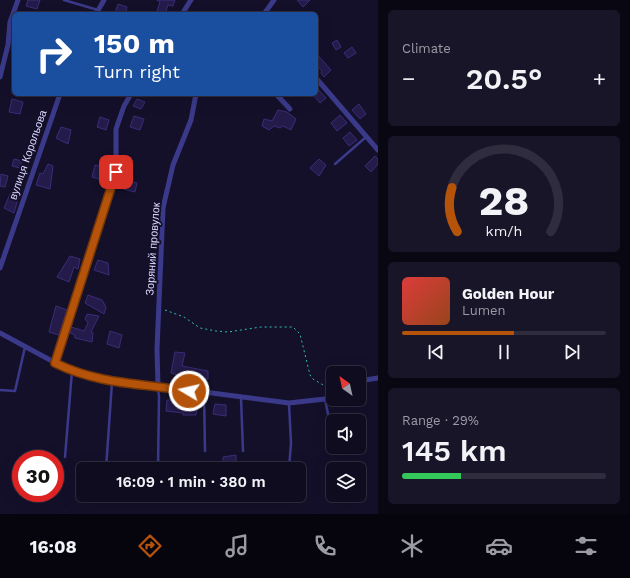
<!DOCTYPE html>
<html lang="en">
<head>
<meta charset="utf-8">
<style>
  body { margin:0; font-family:"Work Sans",sans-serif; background:#181529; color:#f1f3f6; height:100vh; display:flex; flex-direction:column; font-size:15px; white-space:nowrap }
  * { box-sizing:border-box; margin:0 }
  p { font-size:13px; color:#9b9ba5 }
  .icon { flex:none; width:22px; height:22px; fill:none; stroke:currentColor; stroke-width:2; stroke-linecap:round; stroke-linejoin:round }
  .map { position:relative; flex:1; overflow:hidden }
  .drawer { display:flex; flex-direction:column; gap:10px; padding:10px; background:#080712; width:252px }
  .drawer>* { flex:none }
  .top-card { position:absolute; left:12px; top:12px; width:306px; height:84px; border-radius:6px; box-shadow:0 4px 16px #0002,0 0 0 1px #2f2c3e; background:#1a4fa0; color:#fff; overflow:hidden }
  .needle { width:26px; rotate:327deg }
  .buttons { position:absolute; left:326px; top:366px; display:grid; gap:8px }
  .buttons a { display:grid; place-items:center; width:40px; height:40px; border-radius:6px; background:#0f0c20; box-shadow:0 4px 16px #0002,0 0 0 1px #2f2c3e; font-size:20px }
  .speed { position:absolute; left:12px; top:450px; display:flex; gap:8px; font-size:20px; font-weight:700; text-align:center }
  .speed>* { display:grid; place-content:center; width:52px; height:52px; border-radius:50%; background:#0f0c20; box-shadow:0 4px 16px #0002,0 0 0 1px #2f2c3e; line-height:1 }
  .speed .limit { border:6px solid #d22; background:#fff; color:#111 }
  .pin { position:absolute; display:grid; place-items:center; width:34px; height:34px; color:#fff; margin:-17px; border-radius:8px; box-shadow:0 2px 6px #0006 }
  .me { position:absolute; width:44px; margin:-22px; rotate:279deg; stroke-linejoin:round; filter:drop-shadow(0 0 3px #0008) }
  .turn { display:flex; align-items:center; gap:14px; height:84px; padding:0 16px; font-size:18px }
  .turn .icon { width:52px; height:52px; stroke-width:2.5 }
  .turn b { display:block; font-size:28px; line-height:34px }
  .big { font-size:30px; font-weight:600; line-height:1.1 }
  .drawer .widget { flex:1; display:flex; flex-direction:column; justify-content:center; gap:6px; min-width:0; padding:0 14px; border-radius:6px; background:#181529 }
  .drawer .dial { align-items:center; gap:0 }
  .dial svg { height:104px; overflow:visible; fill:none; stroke:#2f2c3e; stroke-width:7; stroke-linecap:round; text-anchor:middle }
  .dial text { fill:#f1f3f6; stroke:none }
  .song { display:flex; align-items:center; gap:12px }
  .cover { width:48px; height:48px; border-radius:6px; background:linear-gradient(135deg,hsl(0 70% 55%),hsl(20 70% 35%)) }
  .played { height:4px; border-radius:2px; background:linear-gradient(90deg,#b45309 55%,#2f2c3e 55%) }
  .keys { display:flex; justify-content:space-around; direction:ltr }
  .heat { display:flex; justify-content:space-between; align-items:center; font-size:22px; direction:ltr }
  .charge { height:6px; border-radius:3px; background:linear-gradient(90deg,#34c759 29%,#2f2c3e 0) }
  .trip { position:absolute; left:76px; top:462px; width:230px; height:40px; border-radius:6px; background:#0f0c20; box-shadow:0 4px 16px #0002,0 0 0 1px #2f2c3e; font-weight:600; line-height:40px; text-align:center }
  .menu { display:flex; height:64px; justify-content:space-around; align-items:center; background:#06050d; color:#9b9ba5 }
  .menu .icon { width:28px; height:28px }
  .menu .on { color:#b45309 }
  .menu b { font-size:18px; color:#f1f3f6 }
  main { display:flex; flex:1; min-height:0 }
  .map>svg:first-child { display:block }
  .building { fill:#241b4b; stroke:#3a2d78 }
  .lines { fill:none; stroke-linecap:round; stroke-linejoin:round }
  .path { stroke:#2dbeb3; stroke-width:1; stroke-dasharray:2 3; stroke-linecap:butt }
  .service { stroke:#3b3a8a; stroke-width:2.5 }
  .minor { stroke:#3b3a8a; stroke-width:5 }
  .route-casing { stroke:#753606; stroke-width:10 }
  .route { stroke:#b45309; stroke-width:7 }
  .labels { text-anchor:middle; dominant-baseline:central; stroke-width:4; stroke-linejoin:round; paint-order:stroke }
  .street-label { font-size:11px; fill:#dcd9ff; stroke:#14102a }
</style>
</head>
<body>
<main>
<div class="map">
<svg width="378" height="514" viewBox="0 0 378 514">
  <rect width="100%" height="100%" fill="#14102a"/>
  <g class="building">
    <polygon points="28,0 40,0 37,9 26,6"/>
    <polygon points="157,0 175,0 173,6 168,5 165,14 156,14 160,2"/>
    <polygon points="297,0 310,0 303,7"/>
    <polygon points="118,4 127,7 125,14 115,13"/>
    <polygon points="337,40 341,47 336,50 332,43"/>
    <polygon points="352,47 356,53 348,58 344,53"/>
    <polygon points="316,53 331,70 324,77 321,73 322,71 316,64"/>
    <polygon points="316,87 326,98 320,103 312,94 316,94"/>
    <polygon points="12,99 23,102 20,114 9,112"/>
    <polygon points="137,99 145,102 141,109 133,106"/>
    <polygon points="359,104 366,114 360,119 352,110"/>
    <polygon points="278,110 287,112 296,119 291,130 283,126 280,128 274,126 269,130 262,126 264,119 272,121"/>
    <polygon points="340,115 347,123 337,131 331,123"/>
    <polygon points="134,116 144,119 140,130 130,127"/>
    <polygon points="100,117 109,120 106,130 97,127"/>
    <polygon points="61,127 71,130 68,144 56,138"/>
    <polygon points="350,132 357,140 349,146 343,138"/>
    <polygon points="375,156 378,159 378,164 371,172 365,166"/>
    <polygon points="14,159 22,161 20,168 12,166"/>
    <polygon points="319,159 326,165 319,176 310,168"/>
    <polygon points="48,164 53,166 50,189 36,185 40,173 43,174"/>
    <polygon points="95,165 104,167 101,180 92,177"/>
    <polygon points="1,174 8,176 5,187 0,186"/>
    <polygon points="125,180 137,183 135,192 123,189"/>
    <polygon points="11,192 19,195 14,213 4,208"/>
    <polygon points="70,256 80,259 78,269 74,267 69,282 57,277"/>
    <polygon points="98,260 108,263 109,275 94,270"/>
    <polygon points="88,295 102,300 106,307 104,314 85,303"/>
    <polygon points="56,306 67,310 59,335 49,332"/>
    <polygon points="87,314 99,316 91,332 93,333 92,342 75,338 75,335 70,333 71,327 84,331 88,323 85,319"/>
    <polygon points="110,331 122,335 119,348 107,344"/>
    <polygon points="175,352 185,353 182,366 208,371 208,379 195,378 194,387 185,385 186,380 180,380 180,378 178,375 171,373"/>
    <polygon points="167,400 198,402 196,415 183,415 183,413 166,411"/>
    <polygon points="215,404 226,405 226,416 213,414"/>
    <polygon points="236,455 236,464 223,463 223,457"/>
  </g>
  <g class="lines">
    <polyline class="path" points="165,310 184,317 200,328 216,331 228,332 261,327 293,327 300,334 310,375 313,379 330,389"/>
    <g class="service">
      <polyline points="64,0 98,10"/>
      <polyline points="335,164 366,137"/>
      <polyline points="158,387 159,397 158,468"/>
      <polyline points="0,390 15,391 25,347"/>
      <polyline points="204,393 205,451"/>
      <polyline points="241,398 243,451"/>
      <polyline points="325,399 332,434"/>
      <polyline points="65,457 72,371"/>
      <polyline points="106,469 112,382"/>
      <polyline points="289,469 291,443 289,404"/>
    </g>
    <g class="minor">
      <polyline points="96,14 104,0"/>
      <polyline points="182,14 191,0"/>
      <polyline points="264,14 274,0"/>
      <polyline points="0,77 8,45 10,22 18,0"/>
      <polyline points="316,78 378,150"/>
      <polyline points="276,94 290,109"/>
      <polyline points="0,268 60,94"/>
      <polyline points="0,333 63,367 112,382 158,386 289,403 325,399 333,393"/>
      <polyline points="55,363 116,172 116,129 124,106 131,94"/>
      <polyline points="359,381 378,378"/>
      <polyline points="158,386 157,349 163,208 173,165 191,120 196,94"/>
    </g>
  </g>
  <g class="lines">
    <g class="route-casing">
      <path id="route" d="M116 172 55 363C100 385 141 383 189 391"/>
    </g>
    <use href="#route" class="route"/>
  </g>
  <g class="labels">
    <g class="street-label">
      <text transform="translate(28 155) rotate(-71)">вулиця Корольова</text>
      <text transform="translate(153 249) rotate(-86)">Зоряний провулок</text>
    </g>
  </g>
</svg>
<div class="buttons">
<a><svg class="needle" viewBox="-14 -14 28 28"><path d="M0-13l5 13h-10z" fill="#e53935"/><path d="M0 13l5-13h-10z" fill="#9b9ba5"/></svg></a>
<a><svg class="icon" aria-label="sound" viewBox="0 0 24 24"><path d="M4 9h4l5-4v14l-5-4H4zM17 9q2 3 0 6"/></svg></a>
<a><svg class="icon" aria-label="layers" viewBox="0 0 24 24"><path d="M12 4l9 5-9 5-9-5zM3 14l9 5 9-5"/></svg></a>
</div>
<div class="speed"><div class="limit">30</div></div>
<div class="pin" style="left:116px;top:172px;background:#d93025"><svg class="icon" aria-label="arrive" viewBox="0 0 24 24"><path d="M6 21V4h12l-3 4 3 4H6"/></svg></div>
<svg class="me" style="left:189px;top:391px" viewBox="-20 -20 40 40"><circle r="17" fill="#b45309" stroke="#fff" stroke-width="3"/><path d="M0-11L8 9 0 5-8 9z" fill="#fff"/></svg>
<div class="trip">16:09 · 1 min · 380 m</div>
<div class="top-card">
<div class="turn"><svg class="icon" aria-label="right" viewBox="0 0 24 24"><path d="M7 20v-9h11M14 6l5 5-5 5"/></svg><div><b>150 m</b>Turn right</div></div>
</div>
</div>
<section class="drawer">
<div class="widget"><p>Climate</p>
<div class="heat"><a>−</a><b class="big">20.5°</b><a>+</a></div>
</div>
<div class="widget dial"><svg viewBox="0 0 100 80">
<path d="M14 69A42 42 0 1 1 86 69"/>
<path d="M14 69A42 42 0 0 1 10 35" stroke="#b45309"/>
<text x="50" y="56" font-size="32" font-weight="700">28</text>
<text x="50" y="72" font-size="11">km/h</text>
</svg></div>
<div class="widget">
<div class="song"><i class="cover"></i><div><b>Golden Hour</b><p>Lumen</p></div></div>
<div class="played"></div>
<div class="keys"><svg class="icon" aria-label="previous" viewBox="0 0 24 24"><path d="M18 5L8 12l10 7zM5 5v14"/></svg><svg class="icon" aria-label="pause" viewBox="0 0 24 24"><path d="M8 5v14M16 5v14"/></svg><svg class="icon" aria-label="next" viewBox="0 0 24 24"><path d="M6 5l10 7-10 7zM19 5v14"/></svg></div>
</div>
<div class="widget"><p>Range · 29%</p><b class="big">145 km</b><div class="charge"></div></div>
</section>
</main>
<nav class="menu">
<b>16:08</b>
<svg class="icon on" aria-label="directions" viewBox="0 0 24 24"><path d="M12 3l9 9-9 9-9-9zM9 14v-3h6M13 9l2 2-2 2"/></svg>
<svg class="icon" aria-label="music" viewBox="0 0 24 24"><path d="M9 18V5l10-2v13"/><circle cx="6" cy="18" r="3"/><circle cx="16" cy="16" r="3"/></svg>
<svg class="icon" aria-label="phone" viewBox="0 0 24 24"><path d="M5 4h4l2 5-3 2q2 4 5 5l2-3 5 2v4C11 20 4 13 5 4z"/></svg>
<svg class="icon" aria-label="climate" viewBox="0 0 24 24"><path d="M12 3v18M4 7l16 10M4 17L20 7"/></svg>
<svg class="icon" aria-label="car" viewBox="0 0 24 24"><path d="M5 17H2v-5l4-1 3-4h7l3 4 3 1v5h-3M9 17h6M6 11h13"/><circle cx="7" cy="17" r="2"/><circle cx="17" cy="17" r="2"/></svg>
<svg class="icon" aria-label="filters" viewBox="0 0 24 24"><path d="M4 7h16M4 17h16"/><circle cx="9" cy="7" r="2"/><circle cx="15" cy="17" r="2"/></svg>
</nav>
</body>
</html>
